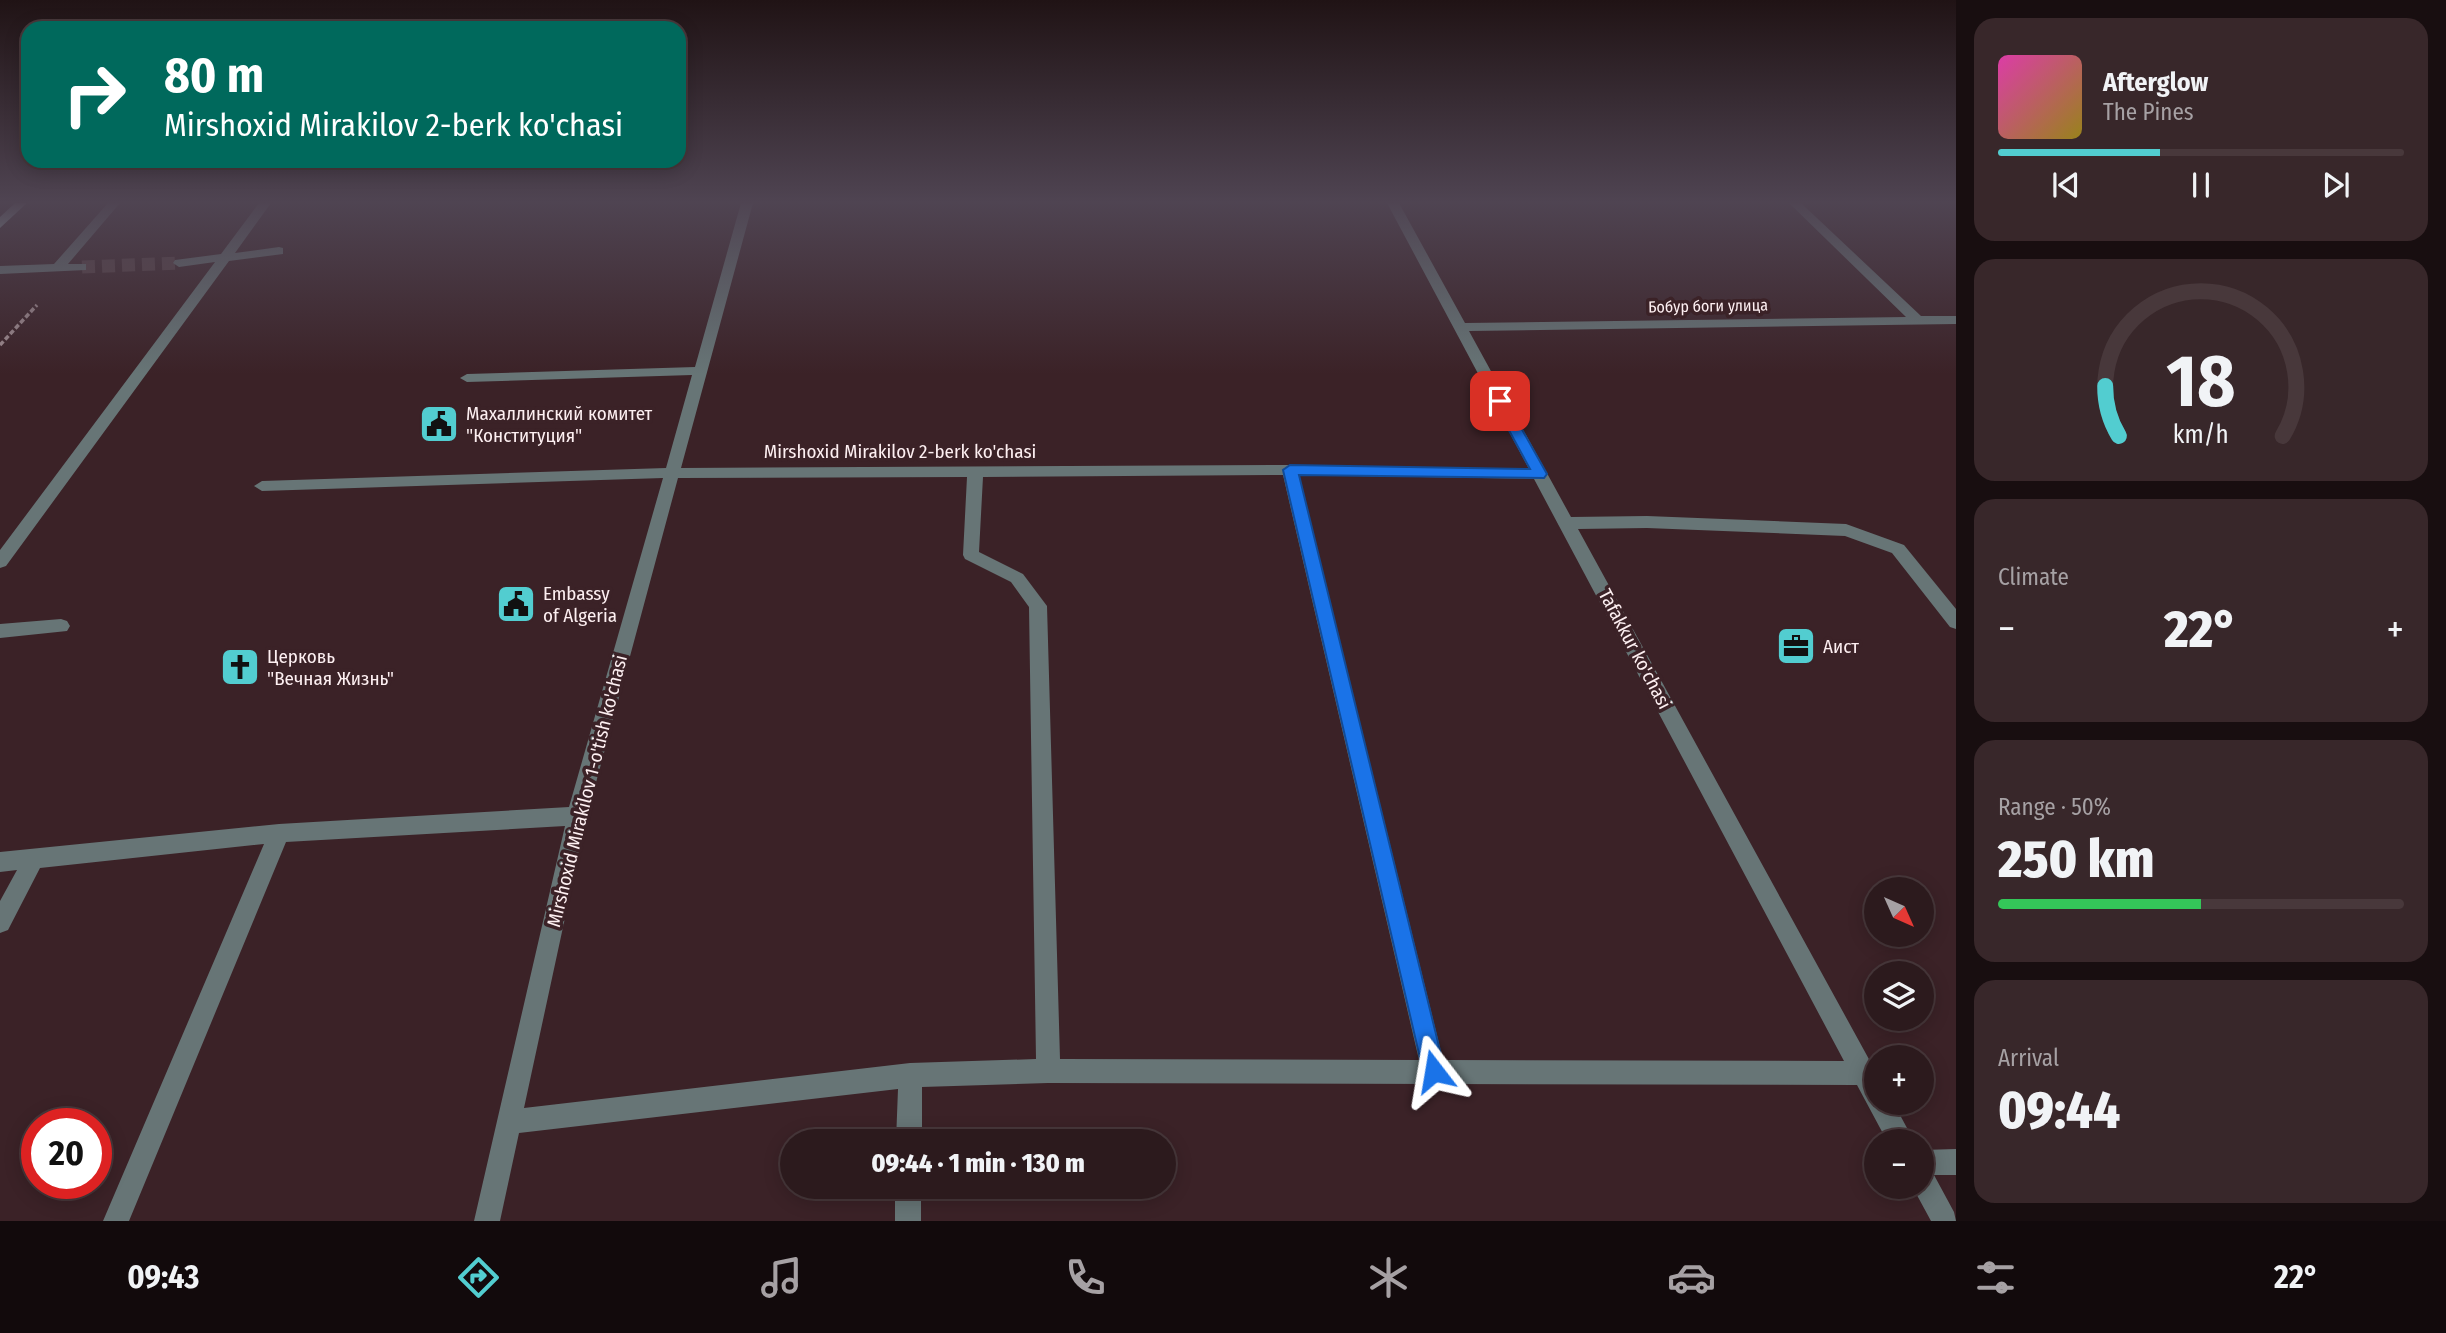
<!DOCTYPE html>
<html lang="en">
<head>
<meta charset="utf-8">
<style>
  body { margin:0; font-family:"Fira Sans Condensed",sans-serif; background:#38272a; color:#f1f3f6; height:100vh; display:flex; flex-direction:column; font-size:26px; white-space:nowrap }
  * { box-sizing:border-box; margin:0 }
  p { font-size:23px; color:#a6a1a4 }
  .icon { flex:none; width:38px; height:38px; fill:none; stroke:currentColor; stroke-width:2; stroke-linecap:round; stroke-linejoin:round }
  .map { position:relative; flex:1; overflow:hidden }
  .drawer { display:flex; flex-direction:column; gap:18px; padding:18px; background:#180e10; width:490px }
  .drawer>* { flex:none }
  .guide { position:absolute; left:21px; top:21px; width:665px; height:147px; border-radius:21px; box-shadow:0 4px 18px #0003,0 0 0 2px #48383b; background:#00695c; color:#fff; overflow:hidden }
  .needle { width:46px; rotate:135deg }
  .buttons { position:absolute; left:1864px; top:877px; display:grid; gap:14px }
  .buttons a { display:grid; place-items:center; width:70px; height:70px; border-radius:50%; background:#2c1a1d; box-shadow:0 4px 18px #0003,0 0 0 2px #48383b; font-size:35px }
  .speed { position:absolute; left:21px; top:1108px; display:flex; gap:14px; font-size:35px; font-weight:700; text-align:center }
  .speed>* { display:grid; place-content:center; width:91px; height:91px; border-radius:50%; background:#2c1a1d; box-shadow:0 4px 18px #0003,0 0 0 2px #48383b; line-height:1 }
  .speed .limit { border:10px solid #d22; background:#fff; color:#111 }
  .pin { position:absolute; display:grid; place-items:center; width:60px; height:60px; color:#fff; margin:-30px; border-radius:14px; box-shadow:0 4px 10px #0006 }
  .me { position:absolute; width:77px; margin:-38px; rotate:346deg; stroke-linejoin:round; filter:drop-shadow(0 0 5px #0008) }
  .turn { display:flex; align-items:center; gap:24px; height:147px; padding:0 28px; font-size:32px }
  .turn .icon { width:91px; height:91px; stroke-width:2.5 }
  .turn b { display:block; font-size:49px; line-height:60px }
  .big { font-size:52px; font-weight:800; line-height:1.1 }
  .drawer .tile { flex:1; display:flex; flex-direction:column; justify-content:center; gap:10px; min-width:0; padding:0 24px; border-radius:21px; background:#38272a }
  .drawer .dial { align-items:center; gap:0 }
  .dial svg { height:182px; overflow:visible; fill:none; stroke:#48383b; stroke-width:7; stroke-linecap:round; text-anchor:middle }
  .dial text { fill:#f1f3f6; stroke:none }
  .song { display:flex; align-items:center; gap:21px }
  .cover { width:84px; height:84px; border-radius:10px; background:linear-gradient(135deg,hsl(320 70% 55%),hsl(50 70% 35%)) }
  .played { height:7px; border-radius:4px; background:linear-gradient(90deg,#52cdd0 40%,#48383b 40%) }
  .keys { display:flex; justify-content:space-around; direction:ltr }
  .heat { display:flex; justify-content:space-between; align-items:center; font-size:38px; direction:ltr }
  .charge { height:10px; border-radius:5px; background:linear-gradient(90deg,#34c759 50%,#48383b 0) }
  .trip { position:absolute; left:780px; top:1129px; width:396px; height:70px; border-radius:35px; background:#2c1a1d; box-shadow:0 4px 18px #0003,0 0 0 2px #48383b; font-weight:800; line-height:70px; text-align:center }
  .tab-bar { display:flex; height:112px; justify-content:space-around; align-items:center; background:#120a0c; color:#a6a1a4 }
  .tab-bar .icon { width:49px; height:49px }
  .tab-bar .selected { color:#52cdd0 }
  .tab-bar b { font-size:32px; color:#f1f3f6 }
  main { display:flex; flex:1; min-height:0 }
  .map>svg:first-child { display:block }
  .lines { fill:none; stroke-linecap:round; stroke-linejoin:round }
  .minor-tunnel { stroke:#584145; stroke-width:13; stroke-dasharray:13 7; stroke-linecap:butt }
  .path { stroke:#9f8b8f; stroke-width:3.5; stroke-dasharray:5 2.5; stroke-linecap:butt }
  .minor { fill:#677576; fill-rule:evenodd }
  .major { fill:#a3c1c2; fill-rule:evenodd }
  .route { fill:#1a73e8; stroke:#114b97; stroke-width:2 }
  .labels { text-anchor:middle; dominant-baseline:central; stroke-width:7; stroke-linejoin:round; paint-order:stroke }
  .far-street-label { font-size:16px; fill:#fdeff1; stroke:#3b2227 }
  .poi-label { font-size:19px; fill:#fdeff1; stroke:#3b2227; text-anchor:start }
  .street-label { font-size:19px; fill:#fdeff1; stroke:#3b2227 }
</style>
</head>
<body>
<main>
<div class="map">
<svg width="1956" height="1221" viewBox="0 0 1956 1221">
  <rect width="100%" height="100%" fill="#3b2227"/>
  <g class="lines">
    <polyline class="minor-tunnel" points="82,267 179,263"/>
    <polyline class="path" points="0,345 37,305"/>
    <g class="minor">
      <polygon points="108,203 120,203 68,264 86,264 86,270 0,274 0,266 54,264"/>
      <polygon points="259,203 271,203 235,253 279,247 283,248 283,254 229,261 6,566 0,568 0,550 215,262 179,267 173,263 175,260 221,254"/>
      <path d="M741 203H753L681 468 1290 465 1529 469 1387 203H1399L1465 323 1906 317 1789 203H1801L1921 316H1956V324L1469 331 1571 517 1647 516 1846 524 1904 545 1956 609V629L1950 627 1892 553 1845 536 1647 528 1578 529 1876 1072V1102H1893L1914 1141H1887L1857 1085 1048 1083 922 1087V1141H896L898 1089 519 1133 500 1221H474L565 826 286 842 129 1221H103L264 844 40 868 8 930 0 933V901L17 870 0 872V852L279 824 569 807 663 478 262 491 254 486 262 481 666 468 692 375 467 382 460 378 467 374 695 367ZM1283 475 1419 1060 1060 1059 1047 606 1023 574 979 552 983 477ZM1299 475 1534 479 1844 1061 1443 1060ZM967 477 963 555 965 559 1011 582 1029 607 1036 1059 910 1063 524 1108 587 816 678 478Z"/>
      <polygon points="61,619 67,621 70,626 67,631 0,638 0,624"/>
      <polygon points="1956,1149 1956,1175 1934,1175 1954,1212 1956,1221 1931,1221 1912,1186 1922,1186 1922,1150"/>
      <rect x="895" y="1186" width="26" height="35"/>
    </g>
    <polygon class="major" points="15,203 27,203 0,228 0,217"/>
  </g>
  <linearGradient id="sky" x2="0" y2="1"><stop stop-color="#201315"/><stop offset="0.54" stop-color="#4f4452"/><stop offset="1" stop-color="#4f4452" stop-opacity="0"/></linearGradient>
  <rect width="1956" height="374" fill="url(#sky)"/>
  <polygon class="route" points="1500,396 1506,401 1547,474 1544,478 1299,475 1445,1071 1442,1079 1434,1082 1426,1079 1423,1071 1283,470 1290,465 1530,469 1493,401"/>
  <defs>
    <g id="civic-square" transform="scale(2.0125)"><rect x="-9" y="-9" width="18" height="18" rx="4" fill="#52cdd0" stroke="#3b2227"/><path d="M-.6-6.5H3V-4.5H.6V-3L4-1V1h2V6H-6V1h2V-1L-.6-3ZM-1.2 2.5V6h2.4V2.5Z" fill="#111"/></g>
    <g id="office-square" transform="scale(2.0125)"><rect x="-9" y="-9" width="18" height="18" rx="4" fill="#52cdd0" stroke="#3b2227"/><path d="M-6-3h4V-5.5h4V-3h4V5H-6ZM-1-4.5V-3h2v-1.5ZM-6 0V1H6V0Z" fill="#111"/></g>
    <g id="church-square" transform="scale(2.0125)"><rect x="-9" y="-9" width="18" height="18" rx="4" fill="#52cdd0" stroke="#3b2227"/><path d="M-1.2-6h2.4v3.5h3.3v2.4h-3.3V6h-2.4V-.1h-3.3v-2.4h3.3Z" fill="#111"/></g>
  </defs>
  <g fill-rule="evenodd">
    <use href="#civic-square" x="439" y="424"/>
    <use href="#civic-square" x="516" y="604"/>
    <use href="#office-square" x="1796" y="646"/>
    <use href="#church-square" x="240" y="667"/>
  </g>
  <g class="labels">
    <g class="far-street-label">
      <text transform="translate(1708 306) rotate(-1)">Бобур боги улица</text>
    </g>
    <g class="poi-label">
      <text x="466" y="413">Махаллинский комитет<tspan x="466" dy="22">"Конституция"</tspan></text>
      <text x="543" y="593">Embassy<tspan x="543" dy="22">of Algeria</tspan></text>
      <text x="1823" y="646">Аист</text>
      <text x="267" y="656">Церковь<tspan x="267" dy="22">"Вечная Жизнь"</tspan></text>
    </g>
    <g class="street-label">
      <text x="900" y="451">Mirshoxid Mirakilov 2-berk ko'chasi</text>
      <text transform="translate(1635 649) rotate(62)">Tafakkur ko'chasi</text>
      <text transform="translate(587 791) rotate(-76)">Mirshoxid Mirakilov 1-o'tish ko'chasi</text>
    </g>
  </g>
</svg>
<div class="buttons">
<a><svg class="needle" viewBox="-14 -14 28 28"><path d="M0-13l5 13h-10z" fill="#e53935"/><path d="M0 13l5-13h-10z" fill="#a6a1a4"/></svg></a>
<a><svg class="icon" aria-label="layers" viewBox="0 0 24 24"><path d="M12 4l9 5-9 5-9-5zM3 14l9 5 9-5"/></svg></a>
<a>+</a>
<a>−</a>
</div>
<div class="speed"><div class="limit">20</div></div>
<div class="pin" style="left:1500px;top:401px;background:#d93025"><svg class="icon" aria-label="arrive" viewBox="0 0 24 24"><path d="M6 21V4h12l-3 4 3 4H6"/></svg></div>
<svg class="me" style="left:1434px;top:1071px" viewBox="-20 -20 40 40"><path d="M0-17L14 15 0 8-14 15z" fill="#1a73e8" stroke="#fff" stroke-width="4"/></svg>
<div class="trip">09:44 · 1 min · 130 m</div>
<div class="guide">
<div class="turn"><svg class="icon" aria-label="right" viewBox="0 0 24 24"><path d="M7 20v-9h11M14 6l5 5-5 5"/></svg><div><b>80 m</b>Mirshoxid Mirakilov 2-berk ko'chasi</div></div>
</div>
</div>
<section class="drawer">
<div class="tile">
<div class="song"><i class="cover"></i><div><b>Afterglow</b><p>The Pines</p></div></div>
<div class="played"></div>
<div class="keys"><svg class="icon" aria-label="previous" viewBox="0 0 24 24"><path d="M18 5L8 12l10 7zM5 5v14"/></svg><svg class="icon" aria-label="pause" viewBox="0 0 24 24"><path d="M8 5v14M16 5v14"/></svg><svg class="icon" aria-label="next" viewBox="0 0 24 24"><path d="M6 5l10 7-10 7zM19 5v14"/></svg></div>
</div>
<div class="tile dial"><svg viewBox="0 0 100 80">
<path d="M14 69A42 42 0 1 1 86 69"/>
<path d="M14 69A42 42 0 0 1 8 47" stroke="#52cdd0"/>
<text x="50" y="56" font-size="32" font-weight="700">18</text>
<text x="50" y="72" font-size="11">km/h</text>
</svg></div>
<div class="tile"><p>Climate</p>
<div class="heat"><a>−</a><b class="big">22°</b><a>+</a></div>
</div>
<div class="tile"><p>Range · 50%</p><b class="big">250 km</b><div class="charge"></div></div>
<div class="tile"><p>Arrival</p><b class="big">09:44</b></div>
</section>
</main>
<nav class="tab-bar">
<b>09:43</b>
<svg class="icon selected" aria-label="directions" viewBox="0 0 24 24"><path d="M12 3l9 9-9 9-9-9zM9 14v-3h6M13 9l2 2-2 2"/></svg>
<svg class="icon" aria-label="music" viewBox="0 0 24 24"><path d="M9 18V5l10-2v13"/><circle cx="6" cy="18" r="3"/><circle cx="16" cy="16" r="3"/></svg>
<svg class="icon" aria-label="phone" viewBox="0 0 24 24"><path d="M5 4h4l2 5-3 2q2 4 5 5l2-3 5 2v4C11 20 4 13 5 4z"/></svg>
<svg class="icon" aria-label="climate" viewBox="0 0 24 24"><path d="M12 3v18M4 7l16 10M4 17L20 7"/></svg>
<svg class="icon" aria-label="car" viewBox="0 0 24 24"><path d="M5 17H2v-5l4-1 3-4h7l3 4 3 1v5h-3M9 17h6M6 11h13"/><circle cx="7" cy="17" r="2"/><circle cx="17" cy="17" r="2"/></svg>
<svg class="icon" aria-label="filters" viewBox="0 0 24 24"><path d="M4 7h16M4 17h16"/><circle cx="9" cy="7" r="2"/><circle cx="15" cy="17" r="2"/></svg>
<b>22°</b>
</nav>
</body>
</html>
